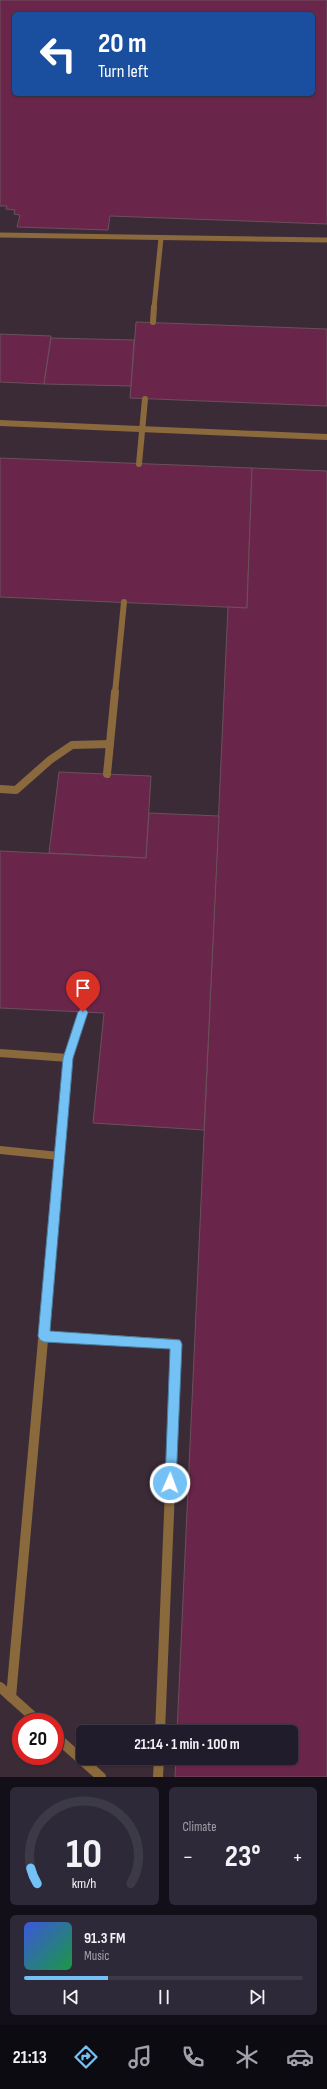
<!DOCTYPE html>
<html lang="en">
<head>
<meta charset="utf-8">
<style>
  body { margin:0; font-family:"Sofia Sans Condensed",sans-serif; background:#2d2938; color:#f1f3f6; height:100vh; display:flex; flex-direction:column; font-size:15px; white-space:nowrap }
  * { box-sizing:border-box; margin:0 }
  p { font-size:13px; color:#a2a1a9 }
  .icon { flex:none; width:22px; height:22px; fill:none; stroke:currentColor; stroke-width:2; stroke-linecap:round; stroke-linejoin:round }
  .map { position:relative; height:1777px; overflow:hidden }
  .panel { display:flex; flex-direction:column; gap:10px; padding:10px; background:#120f18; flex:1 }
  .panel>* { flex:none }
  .guide { position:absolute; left:12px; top:12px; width:303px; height:84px; border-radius:6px; box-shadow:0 1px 3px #0004,0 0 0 1px #3d3a48; background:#1a4fa0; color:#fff; overflow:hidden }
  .speed { position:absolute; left:12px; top:1713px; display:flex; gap:8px; font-size:20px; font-weight:700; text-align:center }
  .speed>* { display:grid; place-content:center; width:52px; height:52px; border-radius:50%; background:#201c2c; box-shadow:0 1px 3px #0004,0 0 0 1px #3d3a48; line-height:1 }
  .speed .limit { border:6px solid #d22; background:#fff; color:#111 }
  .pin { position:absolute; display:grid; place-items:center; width:34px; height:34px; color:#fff; margin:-41px -17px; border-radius:50% 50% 50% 0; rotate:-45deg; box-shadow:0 0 4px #0007 }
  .pin .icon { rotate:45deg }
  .me { position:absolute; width:44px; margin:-22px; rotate:2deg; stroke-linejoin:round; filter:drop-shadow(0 0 3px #0008) }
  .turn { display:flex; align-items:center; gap:14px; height:84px; padding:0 20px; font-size:18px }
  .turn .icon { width:52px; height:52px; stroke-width:2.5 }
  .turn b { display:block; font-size:28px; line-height:34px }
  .big { font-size:30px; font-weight:700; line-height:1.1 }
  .panel .tile { flex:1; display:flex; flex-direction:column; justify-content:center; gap:6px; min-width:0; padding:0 14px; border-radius:6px; background:#2d2938 }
  .panel .dial { align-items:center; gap:0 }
  .dial svg { height:104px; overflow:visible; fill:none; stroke:#3d3a48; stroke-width:7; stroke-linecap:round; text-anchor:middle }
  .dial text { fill:#f1f3f6; stroke:none }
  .song { display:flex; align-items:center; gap:12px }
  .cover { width:48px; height:48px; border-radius:6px; background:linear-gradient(135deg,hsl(230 70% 55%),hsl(140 70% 35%)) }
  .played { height:4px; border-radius:2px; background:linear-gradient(90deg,#73c1f5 30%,#3d3a48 30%) }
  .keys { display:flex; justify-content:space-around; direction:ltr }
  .heat { display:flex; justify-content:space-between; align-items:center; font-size:22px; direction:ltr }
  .panel .tiles { flex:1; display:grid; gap:10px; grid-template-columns:1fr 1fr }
  .tile:last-child { grid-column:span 2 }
  .trip { position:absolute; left:76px; top:1725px; width:222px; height:40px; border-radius:6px; background:#201c2c; box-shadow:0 1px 3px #0004,0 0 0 1px #3d3a48; font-weight:700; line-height:40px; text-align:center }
  .dock { display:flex; height:64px; justify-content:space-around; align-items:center; background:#0d0b12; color:#a2a1a9 }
  .dock .icon { width:28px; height:28px }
  .dock .on { color:#73c1f5 }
  .dock b { font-size:18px; color:#f1f3f6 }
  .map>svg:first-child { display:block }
  .industrial { fill:#3b2b36; fill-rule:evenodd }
  .building { fill:#6a264a; stroke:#6a505c; fill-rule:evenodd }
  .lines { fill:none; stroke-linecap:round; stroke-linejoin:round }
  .lane-far3 { stroke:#8a693c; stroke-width:5 }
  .lane-far2 { stroke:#8a693c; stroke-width:6 }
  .lane-far1 { stroke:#8a693c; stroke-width:8 }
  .lane { stroke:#8a693c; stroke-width:10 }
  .route { fill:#73c1f5; stroke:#4b7d9f }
</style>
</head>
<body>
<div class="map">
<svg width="327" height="1777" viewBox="0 0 327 1777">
  <rect width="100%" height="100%" fill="#2b253a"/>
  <path class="industrial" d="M0 0H327V1777H0ZM14 14H313V94H14ZM21 1722H55V1756H21ZM83 1732H291V1758H83Z"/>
  <g class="building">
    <path d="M0 0H327V224L110 216 108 230 17 227 20 215 14 214 15 210 6 209 7 206H0ZM14 14H313V94H14Z"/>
    <polygon points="136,322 327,329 327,406 130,398"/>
    <polygon points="0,334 51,336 44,384 0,382"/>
    <polygon points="51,338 134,340 131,386 44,384"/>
    <polygon points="0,458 252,468 247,608 0,597"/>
    <polygon points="252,468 327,471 327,1777 175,1777 176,1758 291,1758 291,1732 177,1732 228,607 247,608"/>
    <polygon points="59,772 151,776 146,858 49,853"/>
    <polygon points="149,813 219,816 204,1130 93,1123 104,1013 0,1008 0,851 146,858"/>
  </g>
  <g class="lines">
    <g class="lane-far3">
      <polyline points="0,235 327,240"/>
      <polyline points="154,308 161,238"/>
    </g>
    <g class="lane-far2">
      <polyline points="153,322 154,307"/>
      <polyline points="0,423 327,437"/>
      <polyline points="139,464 145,399"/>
      <polyline points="115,693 124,602"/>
    </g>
    <g class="lane-far1">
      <polyline points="107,774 115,692"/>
      <polyline points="0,789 16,790 50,760 72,745 110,744"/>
      <polyline points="0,1053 68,1058"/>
      <polyline points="0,1150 59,1156"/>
      <polyline points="58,1174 68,1058 83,1012"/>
    </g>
    <g class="lane">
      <polyline points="44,1336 176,1344 160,1732"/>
      <polyline points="0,1687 39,1722"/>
      <polyline points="11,1697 58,1173"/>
      <polyline points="55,1736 101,1777"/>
      <polyline points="158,1777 159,1758"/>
    </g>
  </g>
  <polygon class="route" points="83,1008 88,1012 73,1058 50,1331 180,1340 182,1344 176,1483 175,1488 170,1489 166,1488 165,1483 170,1349 44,1342 40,1340 38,1336 63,1058 78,1012"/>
</svg>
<div class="speed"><div class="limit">20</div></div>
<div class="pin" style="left:83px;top:1012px;background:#d93025"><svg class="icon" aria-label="arrive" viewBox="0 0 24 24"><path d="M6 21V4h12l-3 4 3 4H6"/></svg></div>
<svg class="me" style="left:170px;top:1483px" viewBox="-20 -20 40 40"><circle r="17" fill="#73c1f5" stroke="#fff" stroke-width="3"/><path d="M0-11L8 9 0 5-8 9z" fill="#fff"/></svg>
<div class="trip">21:14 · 1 min · 100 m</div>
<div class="guide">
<div class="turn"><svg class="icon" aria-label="left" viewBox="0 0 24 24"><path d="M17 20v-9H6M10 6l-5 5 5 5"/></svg><div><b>20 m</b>Turn left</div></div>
</div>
</div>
<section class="panel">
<div class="tiles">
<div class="tile dial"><svg viewBox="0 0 100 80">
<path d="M14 69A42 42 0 1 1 86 69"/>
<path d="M14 69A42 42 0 0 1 9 57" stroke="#73c1f5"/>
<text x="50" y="56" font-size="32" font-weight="700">10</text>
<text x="50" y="72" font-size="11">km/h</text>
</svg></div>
<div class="tile"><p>Climate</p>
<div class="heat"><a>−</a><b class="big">23°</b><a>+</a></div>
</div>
<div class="tile">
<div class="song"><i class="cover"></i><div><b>91.3 FM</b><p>Music</p></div></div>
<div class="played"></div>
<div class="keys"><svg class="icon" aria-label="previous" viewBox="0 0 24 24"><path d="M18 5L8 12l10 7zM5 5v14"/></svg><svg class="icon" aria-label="pause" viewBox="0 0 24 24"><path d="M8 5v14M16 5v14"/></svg><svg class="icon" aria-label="next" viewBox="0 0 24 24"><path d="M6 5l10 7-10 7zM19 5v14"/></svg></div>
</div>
</div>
</section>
<nav class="dock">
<b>21:13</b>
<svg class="icon on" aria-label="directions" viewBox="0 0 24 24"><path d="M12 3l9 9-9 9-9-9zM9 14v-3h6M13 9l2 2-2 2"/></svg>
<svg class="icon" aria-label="music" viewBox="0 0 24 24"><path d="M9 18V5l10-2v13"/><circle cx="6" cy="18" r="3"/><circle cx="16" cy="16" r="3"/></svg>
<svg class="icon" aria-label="phone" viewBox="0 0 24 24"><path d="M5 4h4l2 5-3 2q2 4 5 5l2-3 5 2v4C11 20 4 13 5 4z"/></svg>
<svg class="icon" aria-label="climate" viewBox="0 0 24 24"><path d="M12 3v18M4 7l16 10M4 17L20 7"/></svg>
<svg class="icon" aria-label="car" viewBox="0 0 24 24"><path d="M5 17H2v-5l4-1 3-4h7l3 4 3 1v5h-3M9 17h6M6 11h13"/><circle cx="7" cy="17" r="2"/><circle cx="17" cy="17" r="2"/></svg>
</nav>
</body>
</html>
